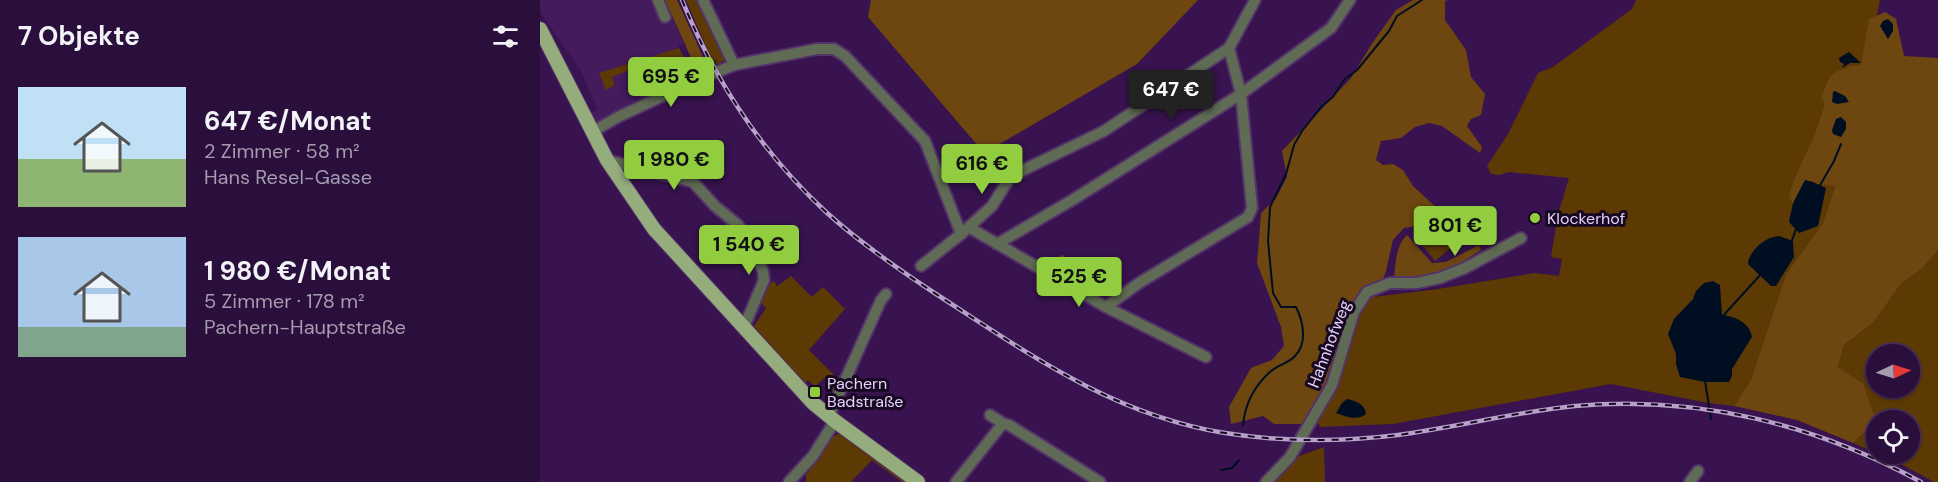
<!DOCTYPE html>
<html lang="de">
<meta charset="utf-8">
<style>
body{margin:0;font-family:"DM Sans",sans-serif;background:#321742;color:#f1f3f6;height:100vh;display:flex;flex-direction:column;font-size:22px;white-space:nowrap}
*{box-sizing:border-box;margin:0}
p{font-size:20px;color:#a59caf}
.icon{flex:none;width:33px;height:33px;fill:none;stroke:currentColor;stroke-width:2;stroke-linecap:round;stroke-linejoin:round}
.map{position:relative;flex:1;overflow:hidden}
.details{display:flex;flex-direction:column;background:#2a0e3b;width:540px}
.details>*{flex:none}
.needle{width:39px;rotate:86deg}
.buttons{position:absolute;left:1326px;top:344px;display:grid;gap:12px}
.buttons a{display:grid;place-items:center;width:54px;height:54px;border-radius:50%;background:#2a0e3b;box-shadow:0 2px 4px #0004,0 0 0 2px #462e55;font-size:30px}
.price{position:absolute;translate:-50% -51px;padding:0 14px;border-radius:6px;background:#91cd3f;color:#111;font-size:20px;line-height:39px;filter:drop-shadow(0 2px 3px #0008)}
.price::after{content:'';position:absolute;left:50%;top:36px;width:18px;height:14px;margin-left:-9px;background:inherit;clip-path:polygon(0 0,100% 0,50% 100%)}
.price.active{background:#222;color:#fff}
ul{padding:0;list-style:none}
li{display:flex;align-items:center;gap:18px;height:150px;padding:0 18px}
li span{display:grid;place-items:center;flex:none;width:168px;height:120px;border-radius:0px;color:#555}
li>.icon{margin-inline-start:auto}
span .icon{width:72px;height:72px;fill:#fffc;stroke-width:1}
li b{font-size:26px}
h2{display:flex;justify-content:space-between;align-items:center;height:72px;padding:0 18px;font-size:26px}
main{display:flex;flex:1;min-height:0}
.map>svg:first-child{display:block}
.built{fill:#441b5d}
.green{fill:#5d3903;fill-rule:evenodd}
.forest{fill:#6d4610}
.water{fill:#000e22}
.lines{fill:none;stroke-linecap:round;stroke-linejoin:round}
.stream{stroke:#000e22;stroke-width:2}
.minor-casing{stroke:#54326a;stroke-width:14}
.major-casing{stroke:#54326a;stroke-width:16}
.minor{stroke:#5f6b54;stroke-width:10}
.major{stroke:#95ad7d;stroke-width:14}
.rail-casing{stroke:#b7a0ca;stroke-width:4.5}
.rail{stroke:#180923;stroke-width:2;stroke-dasharray:7;stroke-linecap:butt}
.poi-dot{fill:#91cd3f;stroke:#180923;stroke-width:2}
.labels{text-anchor:middle;dominant-baseline:central;stroke-width:6;stroke-linejoin:round;paint-order:stroke}
.poi-label{font-size:16px;fill:#e5d2f6;stroke:#180923;text-anchor:start}
.street-label{font-size:16px;fill:#e5d2f6;stroke:#180923}
</style>
<main>
<section class="details">
<h2>7 Objekte<svg class="icon" aria-label="filters" viewBox="0 0 24 24"><path d="M4 7h16M4 17h16"/><circle cx="9" cy="7" r="2"/><circle cx="15" cy="17" r="2"/></svg></h2>
<ul>
<li><span style="background:linear-gradient(#bfe0f5 60%,#8fb573 0)"><svg class="icon" aria-label="home" viewBox="0 0 24 24"><path d="M3 11l9-7 9 7M6 9v11h12V9"/></svg></span><div><b>647 €/Monat</b><p>2 Zimmer · 58 m²</p><p>Hans Resel-Gasse</p></div></li>
<li><span style="background:linear-gradient(#a9c7e8 75%,#7fa58c 0)"><svg class="icon" aria-label="home" viewBox="0 0 24 24"><path d="M3 11l9-7 9 7M6 9v11h12V9"/></svg></span><div><b>1 980 €/Monat</b><p>5 Zimmer · 178 m²</p><p>Pachern-Hauptstraße</p></div></li>
</ul>
</section>
<div class="map">
<svg width="1398" height="482" viewBox="0 0 1398 482">
<rect width="100%" height="100%" fill="#38134f"/>
<path class="built" d="M 0,0 L 125,0 L 144,44 L 138,46 L 152,74 L 150,79 L 59,122 L 51,119 L 48,114 L 57,109 L 41,71 L 0,12 Z"/>
<g class="green">
<path d="M 146,0 L 161,0 L 186,58 L 177,66 L 175,60 L 171,58 Z"/>
<path d="M 1096,0 L 1340,0 L 1312,135 L 1283,223 L 1246,274 L 1211,379 L 1194,406 L 1168,403 L 1071,384 L 853,424 L 780,427 L 776,418 L 812,322 L 825,298 L 898,289 L 995,273 L 1019,276 L 1022,259 L 1011,257 L 1018,214 L 1029,178 L 969,172 L 959,175 L 951,174 L 947,166 L 968,134 L 998,73 L 1013,67 L 1092,9 Z"/>
<path d="M 139,48 L 152,74 L 150,79 L 112,97 L 104,78 L 119,72 L 115,60 L 72,77 L 75,85 L 66,90 L 59,73 Z"/>
<path d="M 910,215 L 926,235 L 895,261 L 879,241 Z"/>
<path d="M 1398,250 L 1398,482 L 1394,482 L 1361,464 L 1337,453 L 1370,453 L 1370,420 L 1336,420 L 1336,453 L 1313,443 L 1336,422 C 1334,409 1327,398 1324,384 L 1298,367 L 1304,345 L 1333,323 L 1361,284 L 1383,268 ZM 1336,354 L 1370,354 L 1370,387 L 1336,387 Z"/>
<path d="M 251,276 L 272,297 L 283,287 L 305,309 L 269,350 L 302,383 L 295,394 L 289,388 L 292,385 L 284,378 L 275,387 L 268,380 L 265,383 L 261,381 L 214,326 L 226,308 L 220,302 L 226,286 L 234,281 L 237,286 Z"/>
<path d="M 301,433 L 370,482 L 362,482 L 332,460 L 311,482 L 266,482 L 266,475 C 276,462 283,438 301,433 Z"/>
<path d="M 784,447 L 785,482 L 728,482 L 754,458 Z"/>
</g>
<g class="forest">
<path d="M 125,0 L 137,0 L 169,70 L 158,73 Z"/>
<path d="M 331,0 L 658,0 L 597,64 L 444,153 L 328,17 Z"/>
<path d="M 873,0 L 908,0 L 905,1 L 905,20 L 926,50 L 931,77 L 945,94 L 941,115 L 931,119 L 927,126 L 942,147 L 940,153 L 902,126 L 889,123 L 875,127 L 861,138 L 841,141 L 836,160 L 843,165 L 853,164 L 863,170 L 873,186 L 899,210 L 876,226 L 864,228 L 853,240 L 846,271 L 842,282 L 823,293 L 790,382 L 765,424 L 734,424 L 723,416 L 691,424 L 689,407 L 711,368 L 732,360 L 744,346 L 741,327 L 717,263 L 721,213 L 736,198 L 747,177 L 742,151 L 811,78 L 833,42 L 856,10 Z"/>
<path d="M 1345,12 L 1356,19 L 1364,56 L 1398,58 L 1398,250 L 1383,268 L 1361,284 L 1333,323 L 1304,345 L 1298,367 L 1324,384 C 1327,398 1334,409 1336,422 L 1313,443 L 1257,420 L 1194,406 L 1211,379 L 1246,274 L 1283,223 L 1295,186 L 1269,183 L 1255,208 L 1249,197 L 1253,182 L 1275,134 L 1285,104 L 1281,97 C 1285,89 1288,76 1296,72 C 1301,69 1305,70 1310,66 L 1321,65 L 1329,19 Z"/>
<path d="M 867,235 L 892,263 L 906,262 L 939,245 L 941,250 L 908,271 L 881,277 L 854,278 C 856,263 855,247 867,235 Z"/>
<path d="M 523,255 L 534,268 L 515,276 L 498,265 Z"/>
</g>
<g class="water">
<path d="M 1348,19 L 1353,24 L 1353,31 L 1348,39 L 1340,26 L 1343,21 Z"/>
<path d="M 1309,52 L 1321,63 L 1310,63 L 1302,68 L 1304,64 L 1300,62 L 1299,58 Z"/>
<path d="M 1295,91 L 1305,96 L 1309,102 L 1297,104 L 1292,102 L 1293,92 Z"/>
<path d="M 1301,117 L 1306,122 L 1306,129 L 1301,137 L 1293,134 L 1292,130 L 1296,119 Z"/>
<path d="M 1265,180 L 1273,182 L 1286,188 L 1278,226 L 1259,233 L 1249,222 L 1253,203 Z"/>
<path d="M 1239,236 L 1253,241 L 1254,257 L 1236,286 L 1231,286 L 1208,264 L 1208,261 C 1213,248 1225,237 1239,236 Z"/>
<path d="M 1173,281 L 1180,285 L 1182,315 C 1195,316 1210,323 1212,337 L 1192,369 L 1192,376 L 1189,382 L 1165,382 L 1140,377 L 1136,364 L 1136,354 L 1128,334 L 1134,319 L 1153,299 L 1156,291 L 1164,283 Z"/>
<path d="M 807,399 C 816,401 825,404 826,414 C 818,421 806,417 796,413 L 802,403 Z"/>
</g>
<g class="lines">
<g class="stream">
<path d="M 1279,187 L 1294,161 L 1301,144"/>
<path d="M 1251,243 L 1256,229"/>
<path d="M 1182,317 L 1222,273"/>
<path d="M 1165,381 L 1171,419"/>
<path d="M 703,425 C 705,404 715,385 731,371 C 738,365 749,363 755,356 C 768,343 763,321 756,307 L 741,307 L 733,293 L 728,241 L 730,207 L 746,174 L 754,145 L 762,131 L 782,106 L 793,97 L 804,80 L 817,70 L 849,31 L 857,16 L 882,0"/>
<path d="M 681,470 L 692,468 L 699,460"/>
</g>
<defs>
<g id="minor">
<path d="M 118,0 L 125,17"/>
<path d="M 163,0 L 194,65"/>
<path d="M 52,132 L 78,117 L 159,79 L 194,65 L 277,49 L 294,49 L 305,56 L 385,141 L 421,234 L 452,206 L 471,176 L 564,131 L 689,48"/>
<path d="M 67,160 L 153,182 L 175,206 L 198,225 L 211,245 L 223,271 L 224,280 L 204,327"/>
<path d="M 430,228 L 566,307 L 666,357"/>
<path d="M 457,244 L 534,199 L 701,94 L 791,28 L 810,0"/>
<path d="M 381,266 L 421,234"/>
<path d="M 566,307 L 599,283 L 708,217 L 712,208 L 701,94 L 689,48 L 715,0"/>
<path d="M 450,415 L 464,424"/>
<path d="M 289,416 L 341,300 L 346,294"/>
<path d="M 249,482 L 273,456 L 295,421"/>
<path d="M 416,482 L 460,427 L 464,424 L 469,425 L 560,482"/>
<path d="M 726,482 L 750,457 L 792,385 L 814,312 L 827,292 L 850,283 L 877,283 L 900,278 L 925,268 L 981,238"/>
<path d="M 1150,482 L 1158,471"/>
</g>
<path id="major" d="M 0,29 L 67,160 L 114,229 L 273,403 L 295,421 L 378,482"/>
</defs>
<use href="#minor" class="minor-casing"/>
<use href="#major" class="major-casing"/>
<use href="#minor" class="minor"/>
<use href="#major" class="major"/>
<defs>
<path id="rail" d="M 142,0 C 175,81 222,153 286,212 C 320,243 358,269 396,294 C 489,354 573,415 685,433 C 742,442 801,442 858,435 C 917,427 975,412 1035,406 C 1156,395 1275,424 1381,482"/>
</defs>
<use href="#rail" class="rail-casing"/>
<use href="#rail" class="rail"/>
</g>
<g class="poi-dot">
<circle cx="995" cy="218" r="6"/>
<rect x="269" y="386" width="12" height="12" rx="3"/>
</g>
<g class="labels">
<g class="poi-label">
<text x="1007" y="218">Klockerhof</text>
<text x="287" y="383">Pachern<tspan x="287" dy="18">Badstraße</tspan></text>
</g>
<g class="street-label">
<text transform="translate(789 344) rotate(-69)">Hahnhofweg</text>
</g>
</g>
</svg>
<div class="buttons">
<a><svg class="needle" viewBox="-14 -14 28 28"><path d="M0-13l5 13h-10z" fill="#e53935"/><path d="M0 13l5-13h-10z" fill="#a59caf"/></svg></a>
<a><svg class="icon" aria-label="locate" viewBox="0 0 24 24"><circle cx="12" cy="12" r="6"/><path d="M12 2v4M12 18v4M2 12h4M18 12h4"/></svg></a>
</div>
<b class="price" style="left:131px;top:108px">695 €</b>
<b class="price active" style="left:631px;top:121px">647 €</b>
<b class="price" style="left:134px;top:191px">1 980 €</b>
<b class="price" style="left:442px;top:195px">616 €</b>
<b class="price" style="left:915px;top:257px">801 €</b>
<b class="price" style="left:209px;top:276px">1 540 €</b>
<b class="price" style="left:539px;top:308px">525 €</b>
</div>
</main>
